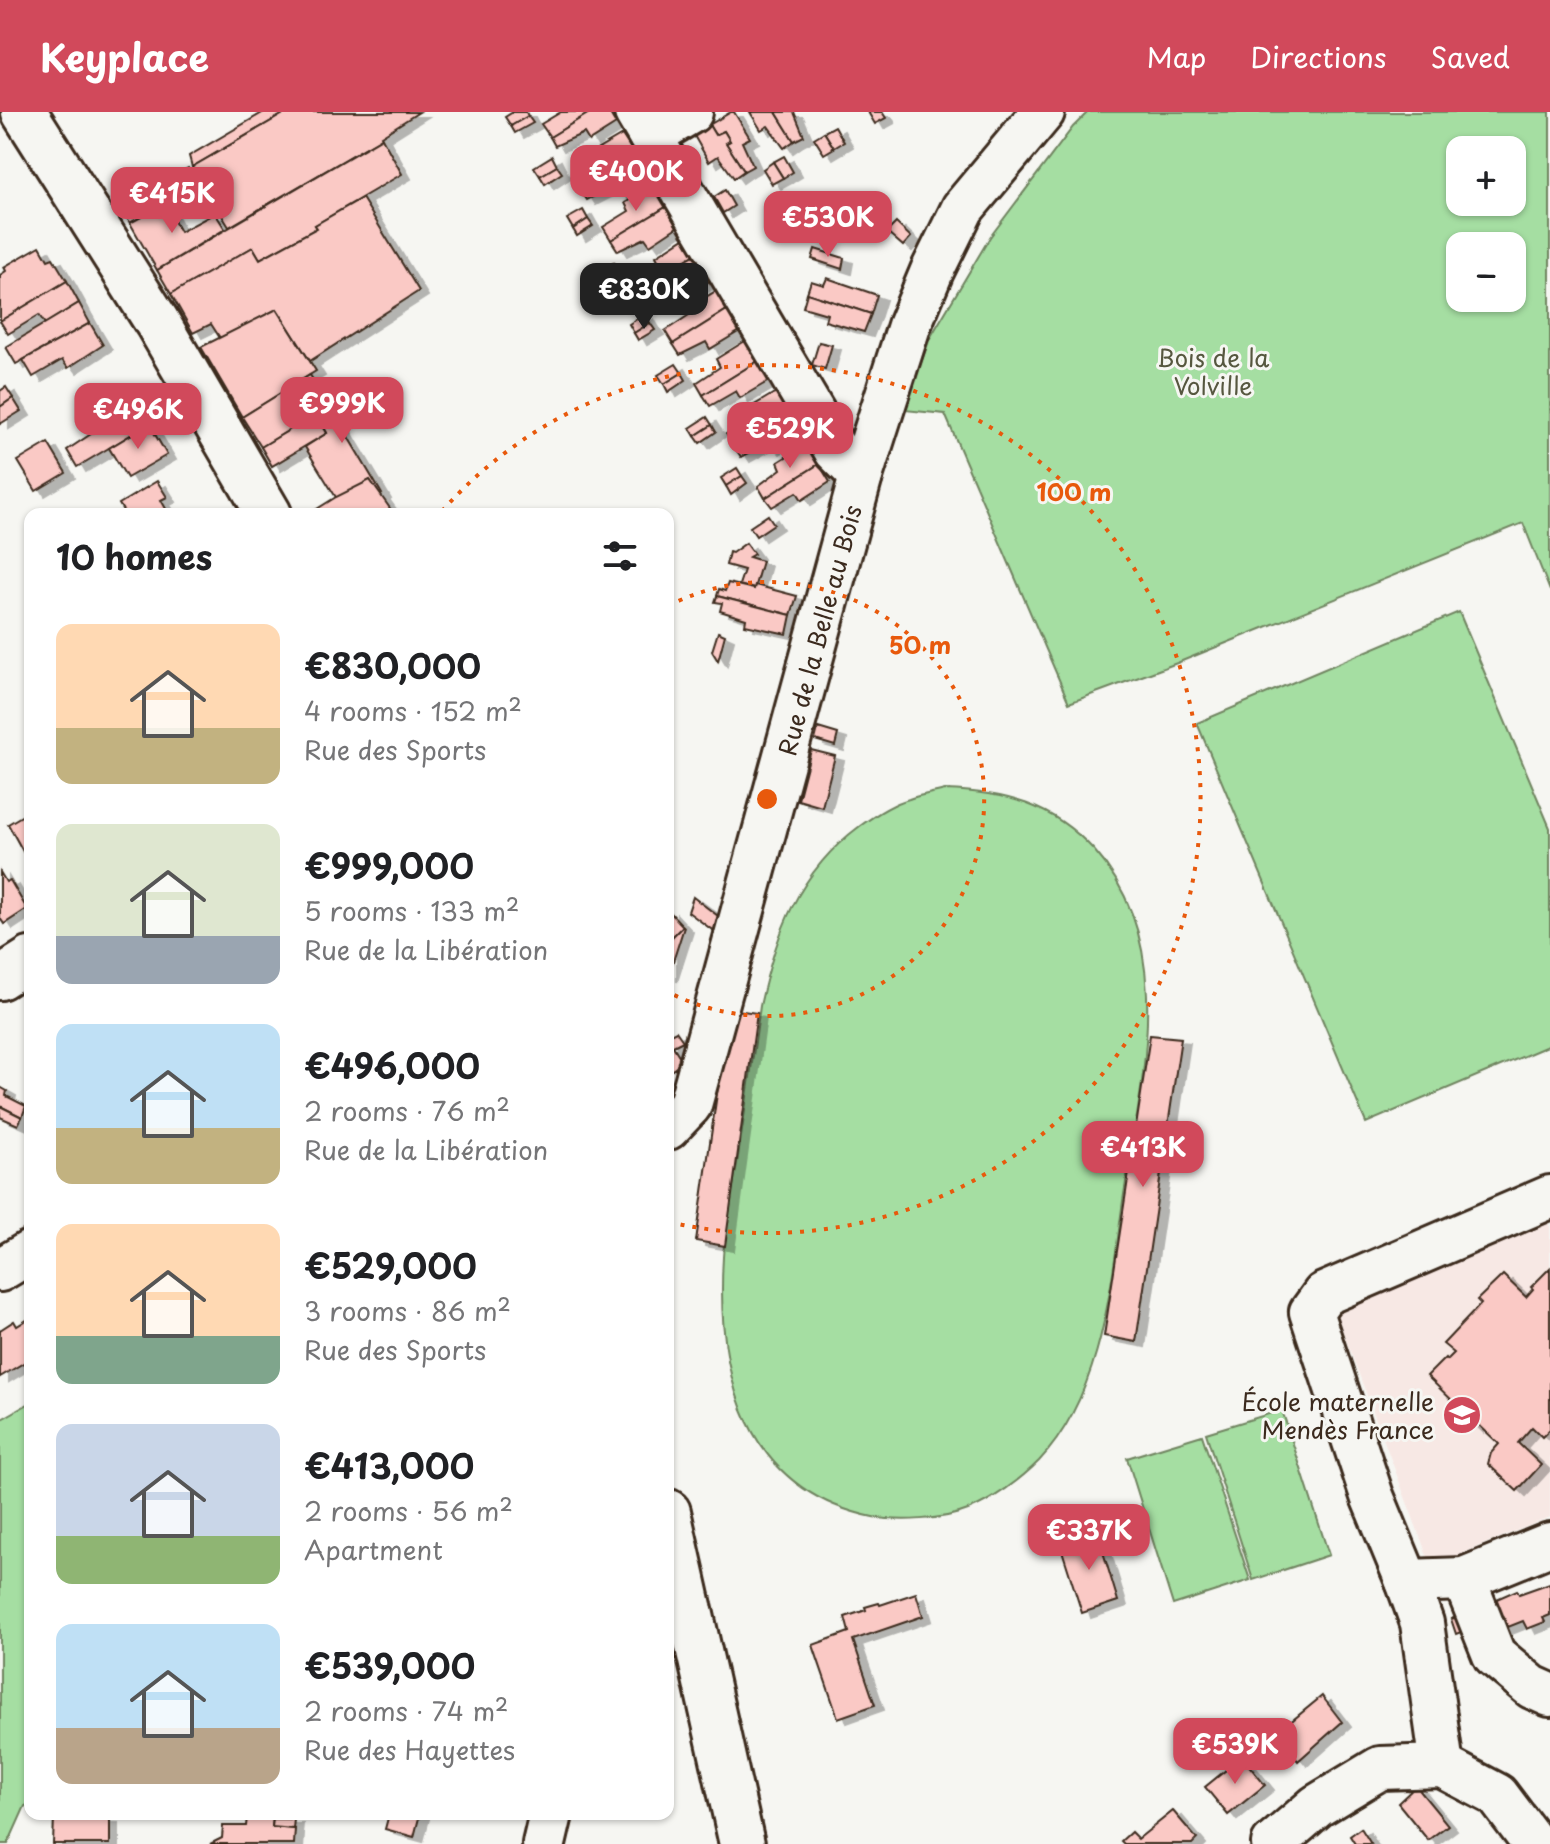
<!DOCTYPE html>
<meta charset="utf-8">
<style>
body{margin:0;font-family:"Playpen Sans",sans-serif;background:#f6f6f6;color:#202124;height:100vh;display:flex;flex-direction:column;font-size:30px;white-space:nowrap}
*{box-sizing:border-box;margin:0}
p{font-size:26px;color:#757577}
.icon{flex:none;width:44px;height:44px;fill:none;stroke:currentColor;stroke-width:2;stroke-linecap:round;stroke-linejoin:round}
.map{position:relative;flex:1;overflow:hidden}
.side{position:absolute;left:24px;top:396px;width:650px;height:1312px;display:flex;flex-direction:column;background:#fff;border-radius:16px;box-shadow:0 2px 6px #0004}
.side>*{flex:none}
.fabs{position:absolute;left:1446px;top:24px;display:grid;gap:16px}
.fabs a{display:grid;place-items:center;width:80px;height:80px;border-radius:16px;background:#fff;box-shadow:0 2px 6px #0004;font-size:40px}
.price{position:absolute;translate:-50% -68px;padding:0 18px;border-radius:16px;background:#d1495b;color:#fff;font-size:26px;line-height:52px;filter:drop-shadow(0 2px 4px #0008)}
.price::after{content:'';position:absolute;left:50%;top:48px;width:24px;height:18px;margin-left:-12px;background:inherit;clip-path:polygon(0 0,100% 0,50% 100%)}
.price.active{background:#222;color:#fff}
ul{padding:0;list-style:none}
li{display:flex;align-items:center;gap:24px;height:200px;padding:0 32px}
li span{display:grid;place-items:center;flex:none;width:224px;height:160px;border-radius:16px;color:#555}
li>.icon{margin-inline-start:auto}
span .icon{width:96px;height:96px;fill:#fffc;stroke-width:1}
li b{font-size:34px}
h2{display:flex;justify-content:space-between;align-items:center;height:96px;padding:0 32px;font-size:34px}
header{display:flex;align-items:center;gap:48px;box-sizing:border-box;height:112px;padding:0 40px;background:#d1495b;color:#fff}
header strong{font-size:38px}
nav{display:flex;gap:44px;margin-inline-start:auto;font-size:28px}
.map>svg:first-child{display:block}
.built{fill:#f7e8e4}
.green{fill:#a5dea2;stroke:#708460;stroke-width:2;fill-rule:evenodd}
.building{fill:#fac9c5;stroke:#3b2a1e;stroke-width:2;filter:url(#shadow)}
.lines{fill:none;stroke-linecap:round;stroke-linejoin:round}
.minor-casing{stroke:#3b2a1e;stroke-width:48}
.major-casing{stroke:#3b2a1e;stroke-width:50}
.minor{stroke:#f6f6f2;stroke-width:42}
.major{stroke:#f6f6f2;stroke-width:44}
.ring{fill:none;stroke:#e8590c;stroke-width:4;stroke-dasharray:4 8}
.labels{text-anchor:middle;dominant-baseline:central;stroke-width:6;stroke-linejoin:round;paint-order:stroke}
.park-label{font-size:24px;fill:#56573f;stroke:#f6f6f2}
.street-label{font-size:24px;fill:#3b2a1e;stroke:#f6f6f2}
.poi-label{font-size:24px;fill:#3b2a1e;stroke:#f6f6f2;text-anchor:end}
.centre{fill:#e8590c;stroke:#f6f6f2;stroke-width:4}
.ring-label{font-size:24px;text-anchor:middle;font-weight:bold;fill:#e8590c;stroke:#f6f6f2;stroke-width:6;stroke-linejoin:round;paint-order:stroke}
</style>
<header>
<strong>Keyplace</strong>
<nav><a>Map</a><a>Directions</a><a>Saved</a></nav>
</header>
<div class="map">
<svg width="1550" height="1732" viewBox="0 0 1550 1732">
<defs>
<filter id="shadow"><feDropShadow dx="9" dy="5" stdDeviation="0" flood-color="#0004"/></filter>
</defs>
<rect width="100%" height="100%" fill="#f6f6f2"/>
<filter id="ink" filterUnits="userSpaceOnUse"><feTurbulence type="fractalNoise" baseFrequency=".0125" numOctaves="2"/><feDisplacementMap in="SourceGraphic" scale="16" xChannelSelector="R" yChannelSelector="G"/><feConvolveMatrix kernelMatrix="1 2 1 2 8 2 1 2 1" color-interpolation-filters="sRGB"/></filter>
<g filter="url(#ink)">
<path class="built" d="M 1550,1107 L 1550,1405 L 1431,1454 L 1336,1201 Z"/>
<g class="green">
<path d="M 1088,0 L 1550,0 L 1550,479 L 1523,411 L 1177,551 L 1069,591 L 945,302 L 904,298 L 930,226 L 990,125 L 1073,15 ZM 1512,38 L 1512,90 L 1460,90 L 1460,38 ZM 1512,134 L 1512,186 L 1460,186 L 1460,134 Z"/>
<path d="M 1459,500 L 1550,716 L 1550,933 L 1366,1011 L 1197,611 Z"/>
<path d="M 945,678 C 1005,680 1052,692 1094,738 C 1180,834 1140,975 1123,1089 C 1111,1174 1102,1283 1039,1349 C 1020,1368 993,1388 968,1398 C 944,1408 898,1410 873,1405 C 744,1378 716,1262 723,1145 C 725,1114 732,1082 737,1051 C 745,999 753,946 760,894 C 776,821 798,760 860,714 C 875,703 891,692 909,687 C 920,683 933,681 945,678 Z"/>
<path d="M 30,1291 L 30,1692 L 25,1694 L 8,1732 L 0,1732 L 0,1308 Z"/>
<path d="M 1282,1298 L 1329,1443 L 1253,1468 L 1206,1321 Z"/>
<path d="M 1202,1323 L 1250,1468 L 1173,1493 L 1127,1346 Z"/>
</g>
<g class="building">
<path d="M 264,0 L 287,0 L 192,55 L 189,44 Z"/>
<path d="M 287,0 L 419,0 L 381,24 L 382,26 L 229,115 L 192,55 Z"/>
<path d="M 513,0 L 526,0 L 528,4 L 511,14 L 505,5 Z"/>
<path d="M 561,0 L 591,0 L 550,25 L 541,12 Z"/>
<path d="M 591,0 L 609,0 L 616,12 L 589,29 L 584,21 L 555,34 L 550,25 Z"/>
<path d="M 731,0 L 734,0 L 750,26 L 742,30 L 753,54 L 744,59 L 726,31 L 730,29 L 724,19 L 715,23 L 709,13 Z"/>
<path d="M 750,0 L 776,0 L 794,29 L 784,36 L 768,14 L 761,18 Z"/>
<path d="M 776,0 L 794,0 L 804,24 L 794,29 Z"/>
<path d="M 868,0 L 882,0 L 886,6 L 875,12 Z"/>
<path d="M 528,4 L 533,11 L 515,21 L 511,14 Z"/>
<path d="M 709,13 L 715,23 L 724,19 L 730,29 L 726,31 L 744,59 L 734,66 L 718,44 L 709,50 L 693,22 Z"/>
<path d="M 835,14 L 844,30 L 834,36 L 824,20 Z"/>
<path d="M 824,20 L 834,36 L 824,42 L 814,26 Z"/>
<path d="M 622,23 L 633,40 L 621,48 L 625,54 L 614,61 L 612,58 L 580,77 L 572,64 L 599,47 L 595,39 Z"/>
<path d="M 382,26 L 402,62 L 315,113 L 317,116 L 260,147 L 253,135 L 171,182 L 157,158 Z"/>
<path d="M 633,40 L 647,64 L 619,82 L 614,74 L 587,88 L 580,77 L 612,58 L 614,61 L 625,54 L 621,48 Z"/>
<path d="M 552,44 L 557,54 L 540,64 L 534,55 Z"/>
<path d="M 784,44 L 793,60 L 783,66 L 773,50 Z"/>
<path d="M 773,50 L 783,66 L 772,72 L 763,57 Z"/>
<path d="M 557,54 L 562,61 L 545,72 L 540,64 Z"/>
<path d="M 188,56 L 200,76 L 130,111 L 120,94 Z"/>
<path d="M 653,74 L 666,95 L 611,128 L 603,115 L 629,99 L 625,91 Z"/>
<path d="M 725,78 L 734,94 L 723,101 L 714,85 Z"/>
<path d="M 362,86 L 419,179 L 310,249 L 277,197 L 220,226 L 211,212 L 193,221 L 171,182 L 253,135 L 260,147 L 317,116 L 315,113 Z"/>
<path d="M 165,92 L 180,120 L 215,101 L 225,117 L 157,158 L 130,111 Z"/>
<path d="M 666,95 L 677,115 L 650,133 L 645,126 L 618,139 L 611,128 Z"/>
<path d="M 583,98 L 588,107 L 573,117 L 567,107 Z"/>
<path d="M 588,107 L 593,114 L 577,124 L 573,117 Z"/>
<path d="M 896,111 L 911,125 L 903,134 L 887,120 Z"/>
<path d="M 684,126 L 694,143 L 682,150 L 686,157 L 677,162 L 676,159 L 641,181 L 634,169 L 660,152 L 656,144 Z"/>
<path d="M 40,134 L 48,148 L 53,146 L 67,169 L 0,209 L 0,163 L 6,159 L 4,155 Z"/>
<path d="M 815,137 L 844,146 L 842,157 L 812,147 Z"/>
<path d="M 694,143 L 710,169 L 681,185 L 676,178 L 648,193 L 641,181 L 676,159 L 677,162 L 686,157 L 682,150 Z"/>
<path d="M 614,150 L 619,158 L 603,168 L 598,160 Z"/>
<path d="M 619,158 L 624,166 L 608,176 L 603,168 Z"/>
<path d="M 827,166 L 877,183 L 871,202 L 807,181 L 811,169 L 824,173 Z"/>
<path d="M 67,169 L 79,191 L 45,212 L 39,203 L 8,222 L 0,209 Z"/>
<path d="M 716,179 L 727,198 L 673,232 L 665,219 L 689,203 L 686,197 Z"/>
<path d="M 807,181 L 871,202 L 864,220 L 825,209 L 827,202 L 803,195 Z"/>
<path d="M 79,191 L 90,211 L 16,252 L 6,235 Z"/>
<path d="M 277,197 L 316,259 L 242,305 L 201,235 Z"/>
<path d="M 727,198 L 740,219 L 710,237 L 706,230 L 680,243 L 673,232 Z"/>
<path d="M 645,202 L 650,211 L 634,221 L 629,212 Z"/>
<path d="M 90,211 L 103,233 L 68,256 L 62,248 L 33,265 L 23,248 Z"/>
<path d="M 650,211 L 655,218 L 638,228 L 634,221 Z"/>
<path d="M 745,229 L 758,249 L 703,283 L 696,271 L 720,255 L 716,247 Z"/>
<path d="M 819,230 L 832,233 L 825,257 L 812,253 Z"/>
<path d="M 758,249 L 769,269 L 740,286 L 736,279 L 710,294 L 703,283 Z"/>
<path d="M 676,252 L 682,261 L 664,272 L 658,263 Z"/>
<path d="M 682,261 L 686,268 L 668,280 L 664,272 Z"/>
<path d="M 310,263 L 329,294 L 261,335 L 242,305 Z"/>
<path d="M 364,273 L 376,293 L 341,313 L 382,382 L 380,383 L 370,368 L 337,387 L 305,335 L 327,321 L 316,302 Z"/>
<path d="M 6,275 L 13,286 L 0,295 L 0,279 Z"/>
<path d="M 776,280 L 789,301 L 734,334 L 726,322 L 751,307 L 746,298 Z"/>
<path d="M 131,281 L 149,312 L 77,355 L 67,338 L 103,314 L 97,302 Z"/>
<path d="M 13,286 L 21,299 L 0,312 L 0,295 Z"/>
<path d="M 789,301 L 800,319 L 771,337 L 766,331 L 741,345 L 734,334 Z"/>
<path d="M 316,302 L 327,321 L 272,354 L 261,335 Z"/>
<path d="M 707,305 L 712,313 L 695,324 L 690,316 Z"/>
<path d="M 149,312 L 167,343 L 127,366 L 109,336 Z"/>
<path d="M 712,313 L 716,320 L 700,331 L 695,324 Z"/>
<path d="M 48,331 L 66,361 L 36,379 L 18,349 Z"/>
<path d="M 807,332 L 819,352 L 765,386 L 758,374 L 781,357 L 778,350 Z"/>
<path d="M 819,352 L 830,370 L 802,388 L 797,380 L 772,395 L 765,386 Z"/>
<path d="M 737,356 L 742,364 L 726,374 L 721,366 Z"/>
<path d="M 742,364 L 747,371 L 731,383 L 726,374 Z"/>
<path d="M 370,368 L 394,402 L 309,402 L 336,385 Z"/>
<path d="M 157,369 L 167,385 L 161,388 L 169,402 L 125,402 L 119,392 Z"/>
<path d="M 768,403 L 774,412 L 756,424 L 750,415 Z"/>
<path d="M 746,431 L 754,442 L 749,445 L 762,449 L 754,477 L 739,473 L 744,458 L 726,453 L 729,440 L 732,441 Z"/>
<path d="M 728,471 L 754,477 L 755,473 L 797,484 L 791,503 L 717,484 L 719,477 L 725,479 Z"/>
<path d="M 717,484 L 791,503 L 787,522 L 745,513 L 746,507 L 720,499 L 722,491 L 715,490 Z"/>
<path d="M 718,520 L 725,523 L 718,549 L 712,539 Z"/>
<path d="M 818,616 L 838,622 L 835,634 L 815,628 Z"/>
<path d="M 811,638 L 835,644 L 822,695 L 798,688 Z"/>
<path d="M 30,699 L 30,740 L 25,743 L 8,712 Z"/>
<path d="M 0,760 L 6,770 L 10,768 L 27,797 L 4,812 L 0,806 Z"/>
<path d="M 693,785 L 718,804 L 715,820 L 688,800 Z"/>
<path d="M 668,798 L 683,814 L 668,829 Z"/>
<path d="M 683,814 L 684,815 L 668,865 L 668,829 Z"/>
<path d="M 729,897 L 757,901 L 725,1134 L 696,1129 Z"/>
<path d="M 676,919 L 683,929 L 673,934 L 683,950 L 668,961 L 668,923 Z"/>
<path d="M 1150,923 L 1181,926 L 1136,1230 L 1104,1224 Z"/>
<path d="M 0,975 L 7,979 L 6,984 L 26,994 L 22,1005 L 0,994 Z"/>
<path d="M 0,994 L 22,1005 L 18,1013 L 0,1005 Z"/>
<path d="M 1550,1156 L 1550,1317 L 1542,1325 L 1532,1315 L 1518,1331 L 1541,1353 L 1517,1379 L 1488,1352 L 1491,1341 L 1499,1332 L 1478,1312 L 1475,1316 L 1458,1300 L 1461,1297 L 1427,1264 L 1445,1246 L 1447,1248 L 1454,1241 L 1443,1232 L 1481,1192 L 1477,1188 L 1503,1163 L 1526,1185 L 1533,1177 L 1531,1175 Z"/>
<path d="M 30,1206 L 30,1247 L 0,1265 L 0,1218 L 14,1209 L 17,1214 Z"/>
<path d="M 1097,1420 L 1118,1489 L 1082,1501 L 1060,1432 Z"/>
<path d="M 1550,1471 L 1550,1503 L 1543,1506 L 1545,1510 L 1527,1517 L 1523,1509 L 1503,1517 L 1492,1489 L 1517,1478 L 1519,1482 Z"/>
<path d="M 916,1481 L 923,1504 L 853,1528 L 875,1593 L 838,1606 L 813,1533 L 849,1520 L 845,1505 L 866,1498 L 865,1495 L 879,1491 L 880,1493 Z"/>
<path d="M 1469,1501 L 1474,1515 L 1456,1522 L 1451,1507 Z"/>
<path d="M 1322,1584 L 1342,1610 L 1298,1649 L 1276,1622 Z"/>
<path d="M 1242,1645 L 1265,1673 L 1228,1703 L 1205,1675 Z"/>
<path d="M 1416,1674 L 1448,1713 L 1428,1728 L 1398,1691 Z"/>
<path d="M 1173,1699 L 1197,1727 L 1192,1732 L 1124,1732 L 1121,1729 L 1131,1720 L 1138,1727 Z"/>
<path d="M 389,1702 L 420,1702 L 414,1725 L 385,1717 Z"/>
<path d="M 54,1705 L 110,1706 L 110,1732 L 53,1732 Z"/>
<path d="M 247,1705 L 273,1705 L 272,1715 L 295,1717 L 294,1732 L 210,1732 L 222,1726 L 223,1714 L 246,1714 Z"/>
<path d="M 273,1707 L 294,1707 L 293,1717 L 272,1715 Z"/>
<path d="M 1361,1716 L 1371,1732 L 1355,1732 L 1350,1724 Z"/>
</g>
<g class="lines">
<defs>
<g id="minor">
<path d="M 636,0 L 836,339 L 861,364"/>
<path d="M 650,24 L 691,0"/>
<path d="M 0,866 L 30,847"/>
<path d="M 668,1016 L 690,993 L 861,364 L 909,214 L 932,159 L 963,96 L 1043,0"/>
<path d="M 0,1158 L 30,1140"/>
<path d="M 1464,1467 L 1494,1543 L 1532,1575 L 1550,1583"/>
<path d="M 1407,1469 L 1372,1384 L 1311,1200 L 1324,1182 L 1550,1085"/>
<path d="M 1442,1654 L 1422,1511 L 1407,1469 L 1464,1467 L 1550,1432"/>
<path d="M 544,1732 L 551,1702"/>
<path d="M 1273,1732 L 1317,1694 L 1380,1656 L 1442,1654 L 1497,1683 L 1534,1732"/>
</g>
<g id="major">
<path d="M 24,0 L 157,210 L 269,402"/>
<path d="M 668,1400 L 742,1732"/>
</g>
</defs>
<use href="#minor" class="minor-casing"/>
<use href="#major" class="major-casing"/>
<use href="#minor" class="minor"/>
<use href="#major" class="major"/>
</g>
</g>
<g class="ring">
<path d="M668 494A217 217 0 1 1 668 880"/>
<path d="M442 399A434 434 0 1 1 669 1110"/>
</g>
<defs>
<symbol id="school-disc" viewBox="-11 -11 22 22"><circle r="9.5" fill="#d1495b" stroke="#f6f6f2"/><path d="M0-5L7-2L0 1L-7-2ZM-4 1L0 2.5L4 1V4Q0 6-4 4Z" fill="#fff"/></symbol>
</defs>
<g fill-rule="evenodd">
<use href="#school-disc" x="1440" y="1281" width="44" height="44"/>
</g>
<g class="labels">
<g class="park-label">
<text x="1213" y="245">Bois de la<tspan x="1213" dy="28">Volville</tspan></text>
</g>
<g class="street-label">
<text transform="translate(819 518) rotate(-75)">Rue de la Belle au Bois</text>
</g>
<g class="poi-label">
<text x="1434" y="1289">École maternelle<tspan x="1434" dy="28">Mendès France</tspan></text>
</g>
</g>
<circle cx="767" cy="687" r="12" class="centre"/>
<g class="ring-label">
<text x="1074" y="389">100 m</text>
<text x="920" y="542">50 m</text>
</g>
</svg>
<div class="fabs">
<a>+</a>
<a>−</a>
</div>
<b class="price" style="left:636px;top:101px">€400K</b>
<b class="price" style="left:172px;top:123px">€415K</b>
<b class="price" style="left:828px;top:147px">€530K</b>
<b class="price active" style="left:644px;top:219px">€830K</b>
<b class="price" style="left:342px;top:333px">€999K</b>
<b class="price" style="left:138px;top:339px">€496K</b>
<b class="price" style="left:790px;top:358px">€529K</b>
<b class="price" style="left:1143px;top:1077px">€413K</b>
<b class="price" style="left:1089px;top:1460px">€337K</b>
<b class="price" style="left:1235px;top:1674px">€539K</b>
<section class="side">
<h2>10 homes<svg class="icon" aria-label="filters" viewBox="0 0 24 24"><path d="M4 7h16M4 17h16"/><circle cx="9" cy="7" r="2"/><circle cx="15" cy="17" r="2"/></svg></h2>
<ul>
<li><span style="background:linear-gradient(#ffd9b3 65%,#c2b280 0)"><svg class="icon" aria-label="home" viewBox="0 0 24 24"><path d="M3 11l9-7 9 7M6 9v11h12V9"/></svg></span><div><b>€830,000</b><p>4 rooms · 152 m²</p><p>Rue des Sports</p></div></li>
<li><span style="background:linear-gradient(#dfe7d0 70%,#9aa5b1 0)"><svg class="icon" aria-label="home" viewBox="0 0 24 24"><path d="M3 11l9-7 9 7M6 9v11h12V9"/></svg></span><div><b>€999,000</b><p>5 rooms · 133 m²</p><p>Rue de la Libération</p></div></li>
<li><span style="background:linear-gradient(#bfe0f5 65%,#c2b280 0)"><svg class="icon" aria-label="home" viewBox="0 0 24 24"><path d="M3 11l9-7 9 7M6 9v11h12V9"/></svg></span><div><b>€496,000</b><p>2 rooms · 76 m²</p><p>Rue de la Libération</p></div></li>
<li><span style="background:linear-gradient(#ffd9b3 70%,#7fa58c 0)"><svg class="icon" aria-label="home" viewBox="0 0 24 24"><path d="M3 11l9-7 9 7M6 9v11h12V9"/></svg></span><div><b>€529,000</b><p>3 rooms · 86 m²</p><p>Rue des Sports</p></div></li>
<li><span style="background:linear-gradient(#c9d6e8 70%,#8fb573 0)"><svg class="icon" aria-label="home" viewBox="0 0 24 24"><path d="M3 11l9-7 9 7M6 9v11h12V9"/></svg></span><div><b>€413,000</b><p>2 rooms · 56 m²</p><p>Apartment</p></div></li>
<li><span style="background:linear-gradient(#bfe0f5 65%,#b9a48a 0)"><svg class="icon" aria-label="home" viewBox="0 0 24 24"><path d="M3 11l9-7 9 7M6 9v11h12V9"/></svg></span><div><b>€539,000</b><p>2 rooms · 74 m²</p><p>Rue des Hayettes</p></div></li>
</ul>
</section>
</div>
